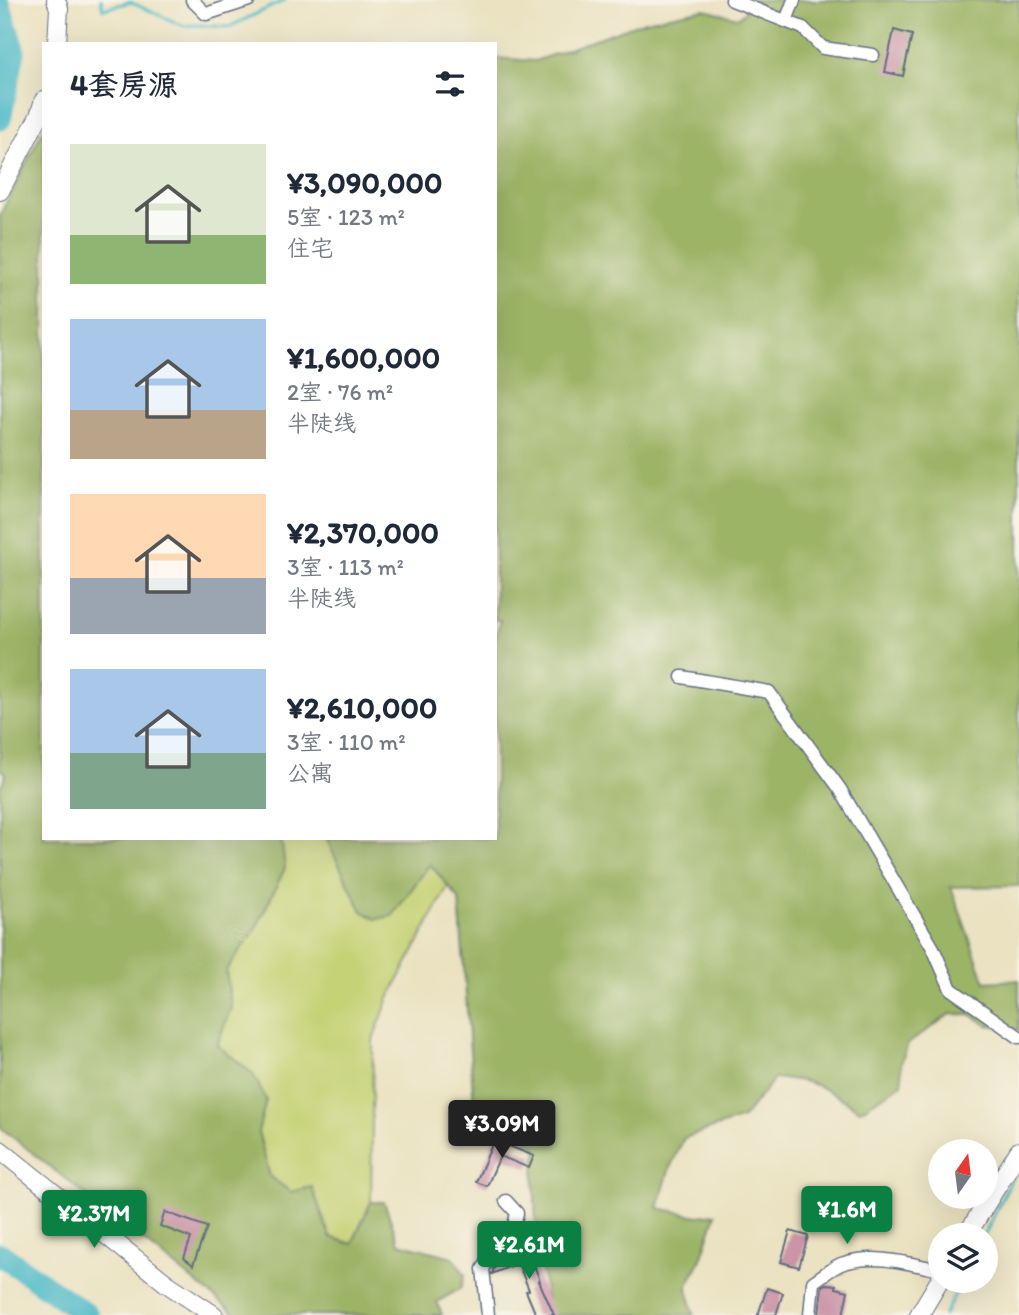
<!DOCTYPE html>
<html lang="zh">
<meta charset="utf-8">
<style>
body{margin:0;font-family:Itim,"LXGW WenKai TC",sans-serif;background:#f2f2f3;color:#1f2937;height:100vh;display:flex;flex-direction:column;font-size:26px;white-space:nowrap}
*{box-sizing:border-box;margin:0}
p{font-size:23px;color:#747a83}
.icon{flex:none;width:38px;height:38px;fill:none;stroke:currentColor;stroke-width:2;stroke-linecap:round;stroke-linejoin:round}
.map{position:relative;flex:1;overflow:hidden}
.side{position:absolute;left:42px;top:42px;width:455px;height:798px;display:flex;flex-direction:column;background:#fff;border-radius:0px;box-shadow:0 7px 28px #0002}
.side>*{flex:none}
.needle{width:46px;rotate:14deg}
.tools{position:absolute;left:928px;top:1139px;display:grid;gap:14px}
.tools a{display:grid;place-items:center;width:70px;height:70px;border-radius:50%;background:#fff;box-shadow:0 7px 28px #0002;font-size:35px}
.price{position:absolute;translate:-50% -60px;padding:0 16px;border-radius:7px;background:#0b8043;color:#fff;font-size:23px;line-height:46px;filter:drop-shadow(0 2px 4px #0008)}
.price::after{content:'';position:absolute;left:50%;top:42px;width:21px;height:16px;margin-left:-10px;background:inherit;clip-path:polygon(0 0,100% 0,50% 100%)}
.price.on{background:#222;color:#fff}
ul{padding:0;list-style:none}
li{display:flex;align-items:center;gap:21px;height:175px;padding:0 28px}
li span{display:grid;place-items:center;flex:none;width:196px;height:140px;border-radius:0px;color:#555}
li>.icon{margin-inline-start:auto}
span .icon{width:84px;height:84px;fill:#fffc;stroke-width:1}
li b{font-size:30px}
h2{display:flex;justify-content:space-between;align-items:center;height:84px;padding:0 28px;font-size:30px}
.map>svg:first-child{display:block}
.green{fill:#c5d274;stroke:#708069;stroke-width:2}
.forest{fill:#9cb466;stroke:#5c7262;stroke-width:2}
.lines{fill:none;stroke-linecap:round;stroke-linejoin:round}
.stream{stroke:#4cb9c6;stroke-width:3.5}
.river{stroke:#4cb9c6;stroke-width:23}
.building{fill:#cb94a7}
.street-casing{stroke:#646e81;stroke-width:15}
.secondary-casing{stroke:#646e81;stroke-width:20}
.street{stroke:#fff;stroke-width:12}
.secondary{stroke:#fff;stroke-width:18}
</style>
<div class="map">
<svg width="1019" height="1315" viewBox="0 0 1019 1315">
<rect width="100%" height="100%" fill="#f7f3e8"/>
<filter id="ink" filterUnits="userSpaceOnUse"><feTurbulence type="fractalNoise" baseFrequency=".0143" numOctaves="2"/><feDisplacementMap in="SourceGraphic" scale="14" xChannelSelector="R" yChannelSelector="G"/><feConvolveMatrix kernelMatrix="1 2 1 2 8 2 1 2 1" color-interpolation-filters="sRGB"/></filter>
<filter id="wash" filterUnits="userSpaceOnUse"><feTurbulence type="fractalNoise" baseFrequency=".00686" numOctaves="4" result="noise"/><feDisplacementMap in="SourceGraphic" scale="28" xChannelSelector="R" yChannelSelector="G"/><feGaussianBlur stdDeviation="1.57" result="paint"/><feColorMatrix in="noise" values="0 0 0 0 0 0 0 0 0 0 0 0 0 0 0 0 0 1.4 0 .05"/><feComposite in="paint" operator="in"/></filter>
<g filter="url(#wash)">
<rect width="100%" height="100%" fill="#ebe2c1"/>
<path class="green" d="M 281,838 L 326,838 L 362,911 L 392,916 L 430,863 L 448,886 L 388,1000 L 373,1040 L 371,1202 L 352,1244 L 330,1237 L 312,1188 L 291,1192 L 270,1177 L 258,1132 L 266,1099 L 217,1045 L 231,1007 L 226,971 L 256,928 L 285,868 Z"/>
<g class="forest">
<path d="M 751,0 L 1019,0 L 1019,886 L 951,887 L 985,982 L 1019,980 L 1019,1030 L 988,1025 L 971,1015 L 950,1014 L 908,1044 L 901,1063 L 902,1084 L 860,1110 C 830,1092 810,1076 774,1079 L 743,1118 L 684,1138 L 669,1170 L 658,1208 L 698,1216 L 716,1214 L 701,1259 L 687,1287 L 694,1315 L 549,1315 L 536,1229 L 534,1169 L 538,1148 L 474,1106 L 459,899 L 430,864 L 392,916 L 376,919 L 362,911 L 326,838 L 495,838 L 495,641 L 500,620 L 495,620 L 495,58 L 535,61 L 645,21 L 704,9 L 738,18 L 754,2 Z"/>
<path d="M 44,128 L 44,838 L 281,838 L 285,868 L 256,928 L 226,971 L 231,1007 L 217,1045 L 253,1074 L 266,1100 L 258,1132 L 270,1177 L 291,1192 L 312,1187 L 330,1237 L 352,1244 L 371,1202 L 384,1202 L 399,1243 L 453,1257 L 465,1275 L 461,1288 L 437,1302 L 442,1315 L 237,1315 L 0,1127 L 0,788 L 6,774 L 0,768 L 0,215 Z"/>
</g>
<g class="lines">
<g class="stream">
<path d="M 101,0 L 103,9 L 130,2 L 184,26 L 196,25 L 229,27 L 285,0"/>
<path d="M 984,1236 L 1011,1179"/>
<path d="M 944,1315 L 962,1281"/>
</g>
<g class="river">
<path d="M 0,6 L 14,52 L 0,119"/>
<path d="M 0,1254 L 87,1315"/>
</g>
</g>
<g id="blocks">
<g class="building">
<path d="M 894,30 L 912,35 L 903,76 L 885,72 Z"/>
<path d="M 494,1140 L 534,1156 L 529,1168 L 500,1156 L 487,1186 L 476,1182 Z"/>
<path d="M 165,1212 L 207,1227 L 193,1265 L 184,1258 L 191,1238 L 160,1226 Z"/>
<path d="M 790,1231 L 808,1236 L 799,1267 L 781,1262 Z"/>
<path d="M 528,1249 L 540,1281 L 539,1281 L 554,1315 L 536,1315 L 526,1291 L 529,1290 L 518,1263 L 492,1274 L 494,1268 L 514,1254 Z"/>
<path d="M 826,1284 L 836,1285 L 836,1288 L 848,1291 L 843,1315 L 819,1315 L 822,1286 Z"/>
<path d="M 767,1288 L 783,1293 L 776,1315 L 758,1315 Z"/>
</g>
</g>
</g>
<g filter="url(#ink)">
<use href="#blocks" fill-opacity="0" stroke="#646e81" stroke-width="2"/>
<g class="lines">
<defs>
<g id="street">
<path d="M 192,0 L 206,14 L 249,0"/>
<path d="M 732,0 L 803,28 L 823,48 L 873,55"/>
<path d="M 786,21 L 794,0"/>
<path d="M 682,677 L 769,692 L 840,789 L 933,948 L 951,989 L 1019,1037"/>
<path d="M 488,1315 L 483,1269 L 487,1262 L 509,1247 L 517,1213 L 506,1201"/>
<path d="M 810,1315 L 813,1282 C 822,1276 832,1268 841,1264 C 874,1253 907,1263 940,1270"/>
</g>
<g id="secondary">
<path d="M 56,0 L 59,8 L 57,44"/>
<path d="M 0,191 L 39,116 L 44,100"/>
<path d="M 0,1150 L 166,1283 L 214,1315"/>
<path d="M 966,1236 L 1019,1151"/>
<path d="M 919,1315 L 940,1280"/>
</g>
</defs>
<use href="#street" class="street-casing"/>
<use href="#secondary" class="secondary-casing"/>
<use href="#street" class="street"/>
<use href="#secondary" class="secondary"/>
</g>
</g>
</svg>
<div class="tools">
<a><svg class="needle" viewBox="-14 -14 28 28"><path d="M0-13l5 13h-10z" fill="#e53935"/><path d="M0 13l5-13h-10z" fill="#747a83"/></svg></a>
<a><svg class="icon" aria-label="layers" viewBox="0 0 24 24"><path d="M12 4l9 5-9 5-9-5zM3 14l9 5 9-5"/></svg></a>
</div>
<b class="price on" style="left:502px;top:1160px">¥3.09M</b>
<b class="price" style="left:847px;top:1246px">¥1.6M</b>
<b class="price" style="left:94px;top:1250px">¥2.37M</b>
<b class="price" style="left:529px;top:1281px">¥2.61M</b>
<section class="side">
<h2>4套房源<svg class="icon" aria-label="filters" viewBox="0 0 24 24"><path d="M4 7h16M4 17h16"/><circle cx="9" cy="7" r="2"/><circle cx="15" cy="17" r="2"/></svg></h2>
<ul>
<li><span style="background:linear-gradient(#dfe7d0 65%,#8fb573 0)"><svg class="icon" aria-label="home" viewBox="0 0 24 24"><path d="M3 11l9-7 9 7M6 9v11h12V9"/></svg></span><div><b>¥3,090,000</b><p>5室 · 123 m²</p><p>住宅</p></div></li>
<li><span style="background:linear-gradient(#a9c7e8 65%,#b9a48a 0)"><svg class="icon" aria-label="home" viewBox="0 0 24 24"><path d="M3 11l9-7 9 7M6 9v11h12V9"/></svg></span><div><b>¥1,600,000</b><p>2室 · 76 m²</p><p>半陡线</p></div></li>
<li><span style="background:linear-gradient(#ffd9b3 60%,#9aa5b1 0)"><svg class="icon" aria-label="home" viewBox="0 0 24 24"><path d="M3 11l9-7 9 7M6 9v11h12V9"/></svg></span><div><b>¥2,370,000</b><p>3室 · 113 m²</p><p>半陡线</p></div></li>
<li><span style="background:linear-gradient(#a9c7e8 60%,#7fa58c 0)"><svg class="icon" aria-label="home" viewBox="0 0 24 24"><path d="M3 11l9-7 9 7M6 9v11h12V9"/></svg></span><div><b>¥2,610,000</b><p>3室 · 110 m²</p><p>公寓</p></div></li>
</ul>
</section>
</div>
